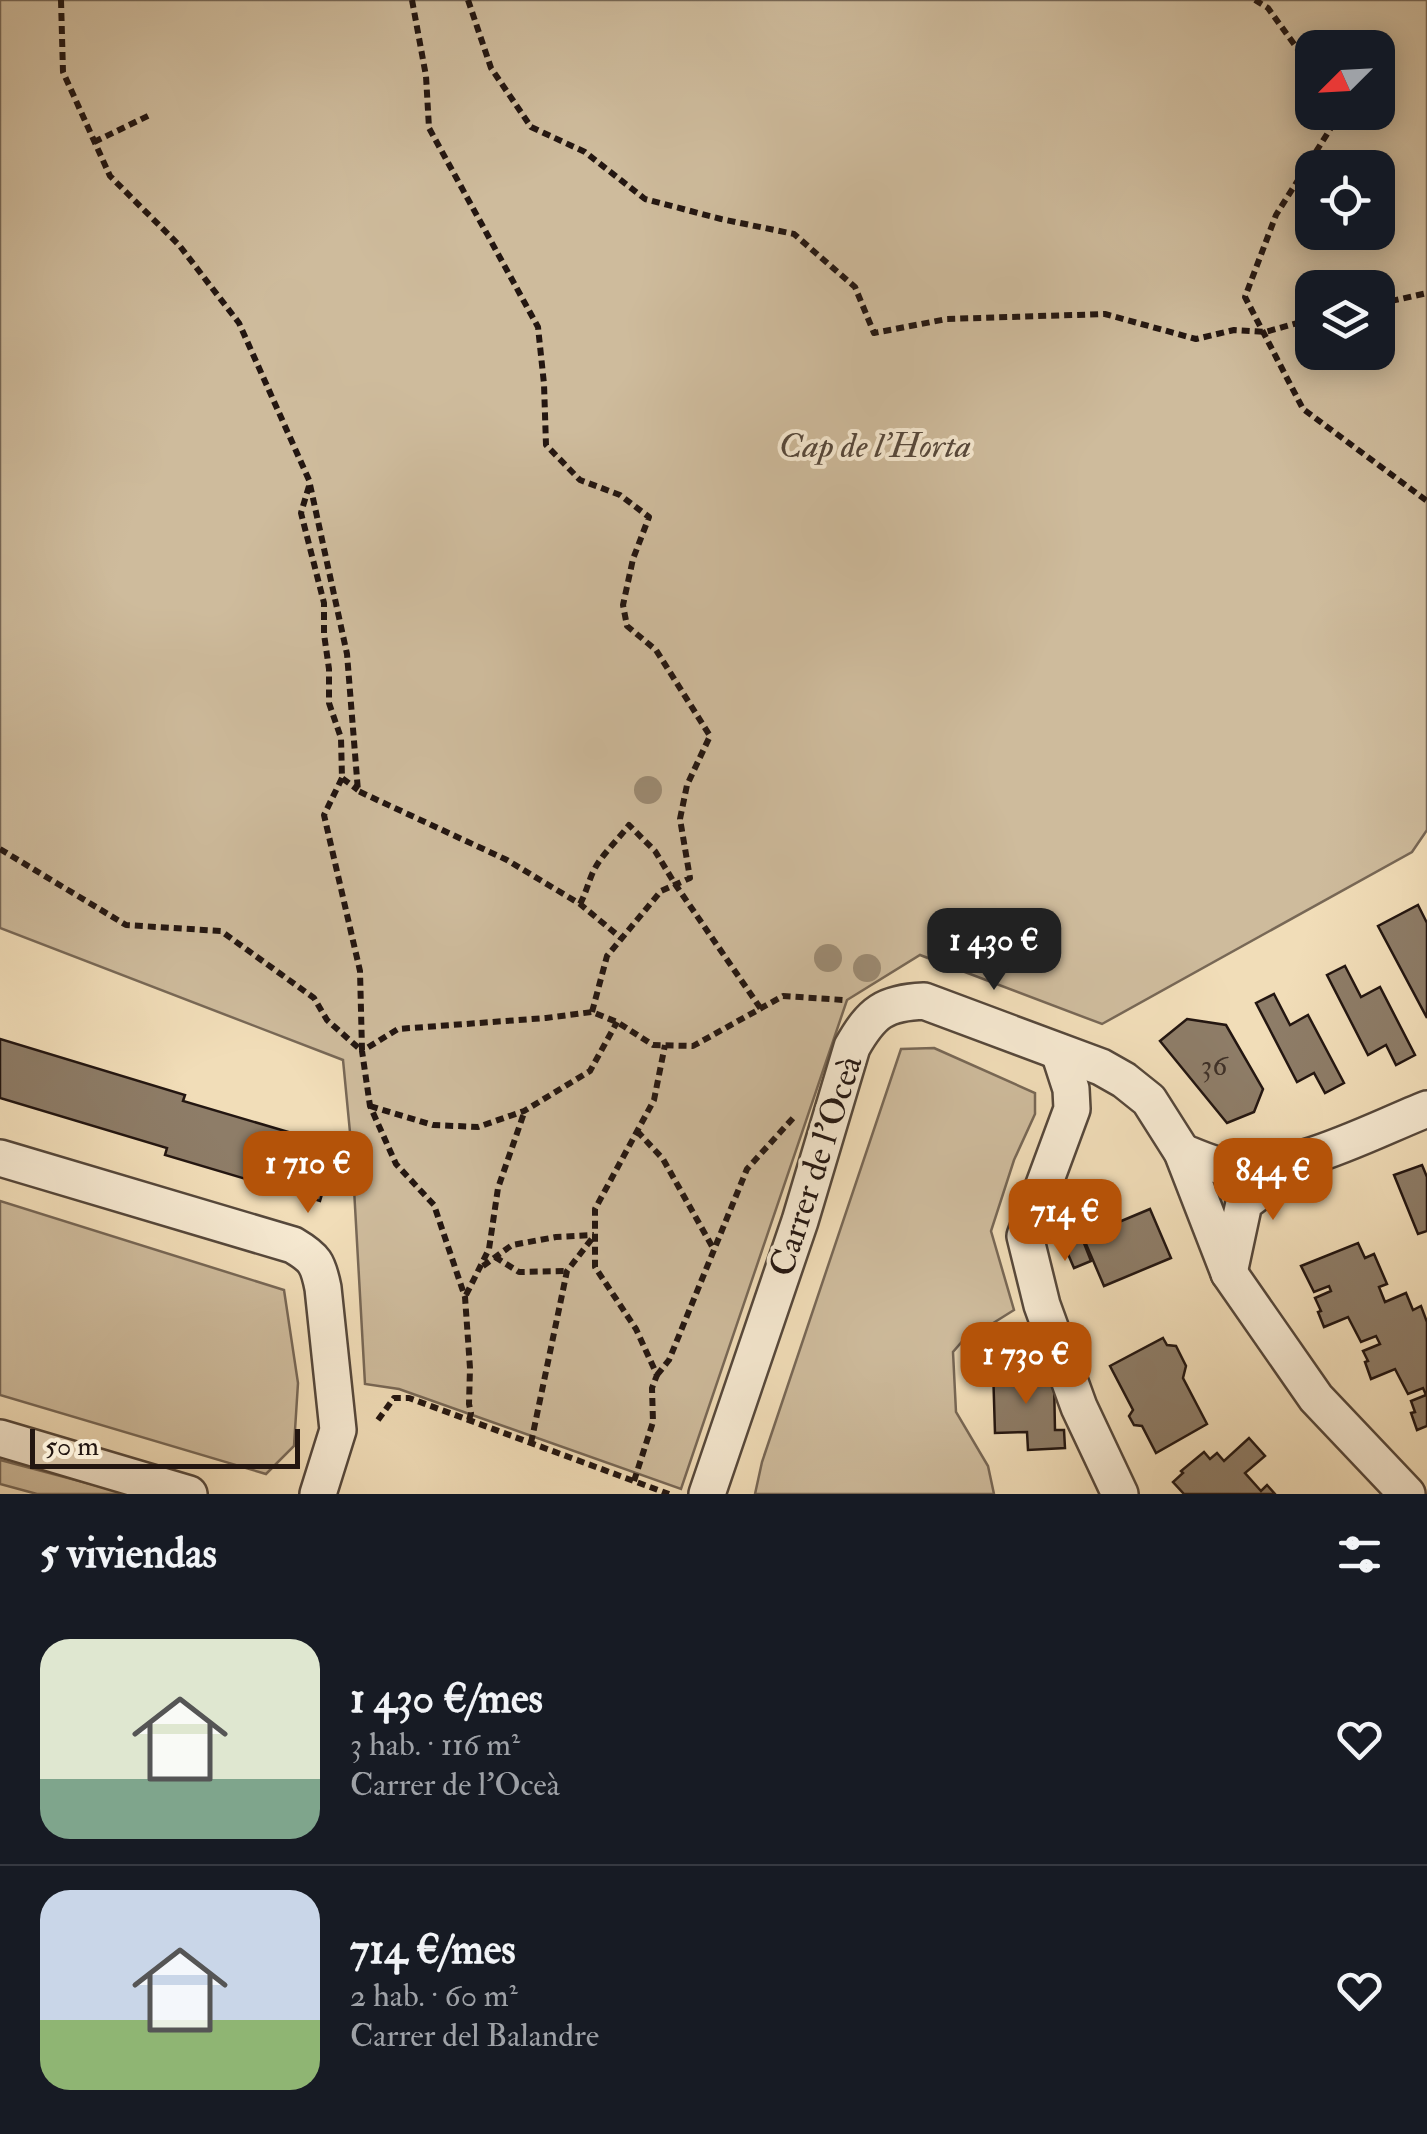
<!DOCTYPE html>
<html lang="es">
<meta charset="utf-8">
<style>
body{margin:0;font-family:"IM FELL Double Pica",serif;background:#20242c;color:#f1f3f6;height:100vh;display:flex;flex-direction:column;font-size:38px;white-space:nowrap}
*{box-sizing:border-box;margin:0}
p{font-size:32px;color:#9ea1a6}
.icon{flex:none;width:55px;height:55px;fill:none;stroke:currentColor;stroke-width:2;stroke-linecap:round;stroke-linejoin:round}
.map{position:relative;height:1494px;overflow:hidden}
.panel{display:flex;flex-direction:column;background:#171b24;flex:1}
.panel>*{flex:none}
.needle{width:65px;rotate:246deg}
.controls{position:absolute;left:1295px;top:30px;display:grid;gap:20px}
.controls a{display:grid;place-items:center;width:100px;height:100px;border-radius:20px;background:#171b24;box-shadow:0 5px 25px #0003;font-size:50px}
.scale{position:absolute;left:30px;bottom:25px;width:270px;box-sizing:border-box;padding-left:10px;border:5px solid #231611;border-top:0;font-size:28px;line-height:35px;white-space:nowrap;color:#231611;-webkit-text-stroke:8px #f6e9d1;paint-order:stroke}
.price{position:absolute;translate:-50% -85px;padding:0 22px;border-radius:20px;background:#b45309;color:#fff;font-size:32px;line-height:65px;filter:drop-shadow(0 2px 5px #0008)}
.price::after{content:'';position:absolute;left:50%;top:60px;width:30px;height:22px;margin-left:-15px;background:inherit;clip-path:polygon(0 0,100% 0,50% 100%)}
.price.current{background:#222;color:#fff}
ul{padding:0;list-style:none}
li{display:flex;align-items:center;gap:30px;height:250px;padding:0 40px}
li+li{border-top:2px solid #363941}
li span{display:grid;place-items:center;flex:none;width:280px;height:200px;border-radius:30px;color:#555}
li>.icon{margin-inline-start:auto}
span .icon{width:120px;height:120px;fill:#fffc;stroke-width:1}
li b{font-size:42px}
h2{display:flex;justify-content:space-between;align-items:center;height:120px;padding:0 40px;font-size:42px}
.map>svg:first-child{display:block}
.green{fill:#cebb9c;stroke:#786856;stroke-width:2.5;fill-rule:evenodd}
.building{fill:#8e7d68;stroke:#231611;stroke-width:2.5}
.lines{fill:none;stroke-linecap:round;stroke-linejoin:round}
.minor-casing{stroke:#56483b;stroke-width:40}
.path{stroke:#231611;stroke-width:6;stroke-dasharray:8 5;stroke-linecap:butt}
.minor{stroke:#f6e9d1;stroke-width:35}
.tree{fill:#9c8b73}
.labels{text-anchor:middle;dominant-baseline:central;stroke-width:8;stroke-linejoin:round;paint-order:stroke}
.number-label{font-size:30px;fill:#3e3027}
.park-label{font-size:35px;font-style:italic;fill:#56483b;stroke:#f6e9d1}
.street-label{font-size:35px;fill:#231611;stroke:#f6e9d1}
</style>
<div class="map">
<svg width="1427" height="1494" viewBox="0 0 1427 1494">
<rect width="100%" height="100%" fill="#f1ddb8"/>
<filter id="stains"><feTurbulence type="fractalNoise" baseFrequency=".002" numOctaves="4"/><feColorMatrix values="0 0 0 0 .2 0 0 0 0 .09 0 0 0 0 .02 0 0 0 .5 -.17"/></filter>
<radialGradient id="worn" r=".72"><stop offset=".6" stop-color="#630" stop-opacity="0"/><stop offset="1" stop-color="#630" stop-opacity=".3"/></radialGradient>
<g class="green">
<path d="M 0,0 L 1427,0 L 1427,830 L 1412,852 L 1102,1024 L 920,955 L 847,1000 L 681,1489 L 399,1389 L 365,1384 L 352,1153 L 343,1060 L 0,928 ZM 1312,48 L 1378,48 L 1378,112 L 1312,112 ZM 1312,168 L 1378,168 L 1378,232 L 1312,232 ZM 1312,288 L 1378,288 L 1378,352 L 1312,352 Z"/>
<path d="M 934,1048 L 1035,1093 L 1035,1114 L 1014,1160 L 991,1231 L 1014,1310 L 982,1330 L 972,1330 L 953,1352 L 956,1412 L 988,1466 L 994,1494 L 755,1494 L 762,1462 L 901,1049 Z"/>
<path d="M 0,1201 L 284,1290 L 298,1383 L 294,1446 L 266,1474 L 0,1395 Z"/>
<path d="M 0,1460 L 128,1494 L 37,1494 L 0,1484 Z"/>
</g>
<g class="building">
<path d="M 1418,905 L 1427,923 L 1427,1018 L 1378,926 Z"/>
<path d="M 1345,966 L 1361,997 L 1380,987 L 1415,1055 L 1396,1065 L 1386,1045 L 1368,1055 L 1327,975 Z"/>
<path d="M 1274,994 L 1290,1025 L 1308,1015 L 1344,1083 L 1325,1093 L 1314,1073 L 1297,1082 L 1256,1003 Z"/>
<path d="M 1187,1019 L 1226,1025 L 1263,1089 L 1254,1112 L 1227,1123 L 1160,1041 Z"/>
<path d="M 0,1039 L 185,1095 L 183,1101 L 336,1146 L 320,1201 L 165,1155 L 167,1148 L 0,1098 Z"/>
<path d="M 1422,1165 L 1427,1177 L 1427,1231 L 1418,1234 L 1394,1175 Z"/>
<path d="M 1150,1209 L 1171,1258 L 1104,1286 L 1083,1237 Z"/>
<path d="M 1080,1233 L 1091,1261 L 1074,1268 L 1062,1240 Z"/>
<path d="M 1358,1243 L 1365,1258 L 1374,1254 L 1387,1284 L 1379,1287 L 1385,1302 L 1406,1293 L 1413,1310 L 1421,1306 L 1427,1322 L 1427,1426 L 1417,1430 L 1411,1413 L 1415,1412 L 1411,1401 L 1426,1395 L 1423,1388 L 1408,1394 L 1395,1369 L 1371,1379 L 1365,1362 L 1368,1361 L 1363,1351 L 1380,1344 L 1376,1336 L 1361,1342 L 1348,1317 L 1324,1327 L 1318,1312 L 1321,1311 L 1315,1298 L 1331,1291 L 1329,1286 L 1314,1292 L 1301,1266 Z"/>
<path d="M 1163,1338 L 1167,1345 L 1176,1346 L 1186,1366 L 1183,1378 L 1207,1424 L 1156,1453 L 1142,1426 L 1134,1425 L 1129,1416 L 1133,1410 L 1110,1366 Z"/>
<path d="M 1038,1367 L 1038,1382 L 1054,1381 L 1055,1430 L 1064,1430 L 1065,1448 L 1028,1450 L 1027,1432 L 995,1433 L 993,1368 Z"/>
<path d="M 1249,1438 L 1265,1456 L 1245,1473 L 1261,1491 L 1267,1485 L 1275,1494 L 1184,1494 L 1173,1482 L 1183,1473 L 1181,1471 L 1204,1452 L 1210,1459 L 1217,1453 L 1224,1461 Z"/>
</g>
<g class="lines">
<defs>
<g id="minor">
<path d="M 1059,1052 L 1071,1089 L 1072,1109 L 1025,1236 L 1042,1305 L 1079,1407 L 1120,1494"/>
<path d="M 1182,1152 C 1196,1157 1212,1165 1226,1167 C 1289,1176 1369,1132 1427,1109"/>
<path d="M 0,1158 L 293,1245 C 315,1258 318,1263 323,1288 L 338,1430 L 318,1494"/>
<path d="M 1229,1273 L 1244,1203 L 1297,1163"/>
<path d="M 0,1438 L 189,1494"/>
<path d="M 707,1494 L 800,1221 L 852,1047 C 872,1012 884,1003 924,1001 L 1101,1067 L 1124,1080 L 1149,1100 L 1182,1152 L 1229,1273 L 1316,1398 L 1407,1494"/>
</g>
</defs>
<use href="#minor" class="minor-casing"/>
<g class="path">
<path d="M 61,0 L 63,72 L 110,176 L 179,245 L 239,323 L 309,480 L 347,654 L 358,791 L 507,860 L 580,904 L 621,938"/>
<path d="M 412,0 L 426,76 L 429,128 L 538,327 L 544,384 L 546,445 L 580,480 L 620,495 L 649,517 L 633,559 L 623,605 L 627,626 L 656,650 L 710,736 L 687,785 L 680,819 L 690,878 L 661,891 L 607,956 L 592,1012"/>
<path d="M 468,0 L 491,68 L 531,127 L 585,152 L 645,199 L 721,219 L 794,234 L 855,287 L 874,333 L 947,319 L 1105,314 L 1196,339 L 1234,330 L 1265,332 L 1312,319"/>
<path d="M 1255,0 L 1268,8 L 1312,69"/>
<path d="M 1341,112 L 1276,215 L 1245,297 L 1303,409 L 1427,501"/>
<path d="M 94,142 L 152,114"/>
<path d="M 1378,304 L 1427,293"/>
<path d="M 309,486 L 301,513 L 324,603 L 324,634 L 329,669 L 329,703 L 341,738 L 342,778 L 358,790"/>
<path d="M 342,778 L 324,815 L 360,971 L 362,1050"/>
<path d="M 0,849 L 126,925 L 221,931 L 314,998 L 327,1020 L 362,1051"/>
<path d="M 580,904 C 586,893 588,883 593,872 C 601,855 618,840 629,825 L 655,851 L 675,884 L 761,1009"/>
<path d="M 370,1106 L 433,1125 L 478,1127 L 524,1111 L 590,1071 L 617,1022"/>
<path d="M 637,1131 L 663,1159 L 713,1248"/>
<path d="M 495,1257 L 519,1272 L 567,1271"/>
<path d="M 483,1266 L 512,1245 L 556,1237 L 594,1235"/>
<path d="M 466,1295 L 489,1249 L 498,1188 L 524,1113"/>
<path d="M 657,1375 L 669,1360 L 747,1169 L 794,1117"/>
<path d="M 378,1420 L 394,1398 L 409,1398 L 669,1494"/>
<path d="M 469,1420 L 471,1413 L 469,1404 L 470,1368 L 465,1297 L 434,1205 L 396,1164 L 370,1106 L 362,1051 L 398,1029 L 546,1018 L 592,1012 L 617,1022 L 653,1045 L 693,1046 L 783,996 L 844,1000"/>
<path d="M 531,1443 L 567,1271 L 594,1236"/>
<path d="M 634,1481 L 653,1422 L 652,1388 L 657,1375 L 636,1329 L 595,1267 L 595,1209 L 654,1100 L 665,1045"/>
</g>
<use href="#minor" class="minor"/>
</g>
<g class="tree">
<circle cx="648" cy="790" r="14"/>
<circle cx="828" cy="958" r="14"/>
<circle cx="867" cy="968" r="14"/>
</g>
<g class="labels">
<g class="number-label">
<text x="1214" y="1065">36</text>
</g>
<g class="park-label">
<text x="875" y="446">Cap de l'Horta</text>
</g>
<g class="street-label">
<text transform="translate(816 1166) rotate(-72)">Carrer de l'Oceà</text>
</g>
</g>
<rect width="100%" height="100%" filter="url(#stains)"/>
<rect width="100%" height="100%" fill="url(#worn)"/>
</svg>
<div class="controls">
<a><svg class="needle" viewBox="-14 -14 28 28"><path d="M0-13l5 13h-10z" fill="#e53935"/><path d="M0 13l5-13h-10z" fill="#9ea1a6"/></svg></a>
<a><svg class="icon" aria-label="locate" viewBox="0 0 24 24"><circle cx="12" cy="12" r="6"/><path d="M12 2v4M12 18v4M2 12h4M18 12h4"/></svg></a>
<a><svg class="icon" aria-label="layers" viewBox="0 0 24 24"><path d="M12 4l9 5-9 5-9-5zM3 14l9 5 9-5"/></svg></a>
</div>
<div class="scale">50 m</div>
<b class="price current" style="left:994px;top:993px">1 430 €</b>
<b class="price" style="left:308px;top:1216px">1 710 €</b>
<b class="price" style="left:1273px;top:1223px">844 €</b>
<b class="price" style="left:1065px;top:1264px">714 €</b>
<b class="price" style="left:1026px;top:1407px">1 730 €</b>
</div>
<section class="panel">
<h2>5 viviendas<svg class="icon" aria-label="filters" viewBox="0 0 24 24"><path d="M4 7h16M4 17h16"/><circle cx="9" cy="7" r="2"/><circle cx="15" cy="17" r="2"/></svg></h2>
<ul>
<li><span style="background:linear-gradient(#dfe7d0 70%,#7fa58c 0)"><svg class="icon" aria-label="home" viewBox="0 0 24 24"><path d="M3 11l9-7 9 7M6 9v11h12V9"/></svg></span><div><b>1 430 €/mes</b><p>3 hab. · 116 m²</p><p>Carrer de l'Oceà</p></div><svg class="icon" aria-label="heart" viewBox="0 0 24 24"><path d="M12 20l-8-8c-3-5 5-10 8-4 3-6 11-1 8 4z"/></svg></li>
<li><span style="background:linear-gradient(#c9d6e8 65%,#8fb573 0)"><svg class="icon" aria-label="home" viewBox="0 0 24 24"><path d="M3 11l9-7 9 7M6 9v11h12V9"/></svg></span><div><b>714 €/mes</b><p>2 hab. · 60 m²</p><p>Carrer del Balandre</p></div><svg class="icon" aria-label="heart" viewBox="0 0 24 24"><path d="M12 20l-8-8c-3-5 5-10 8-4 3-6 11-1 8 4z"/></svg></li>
</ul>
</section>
